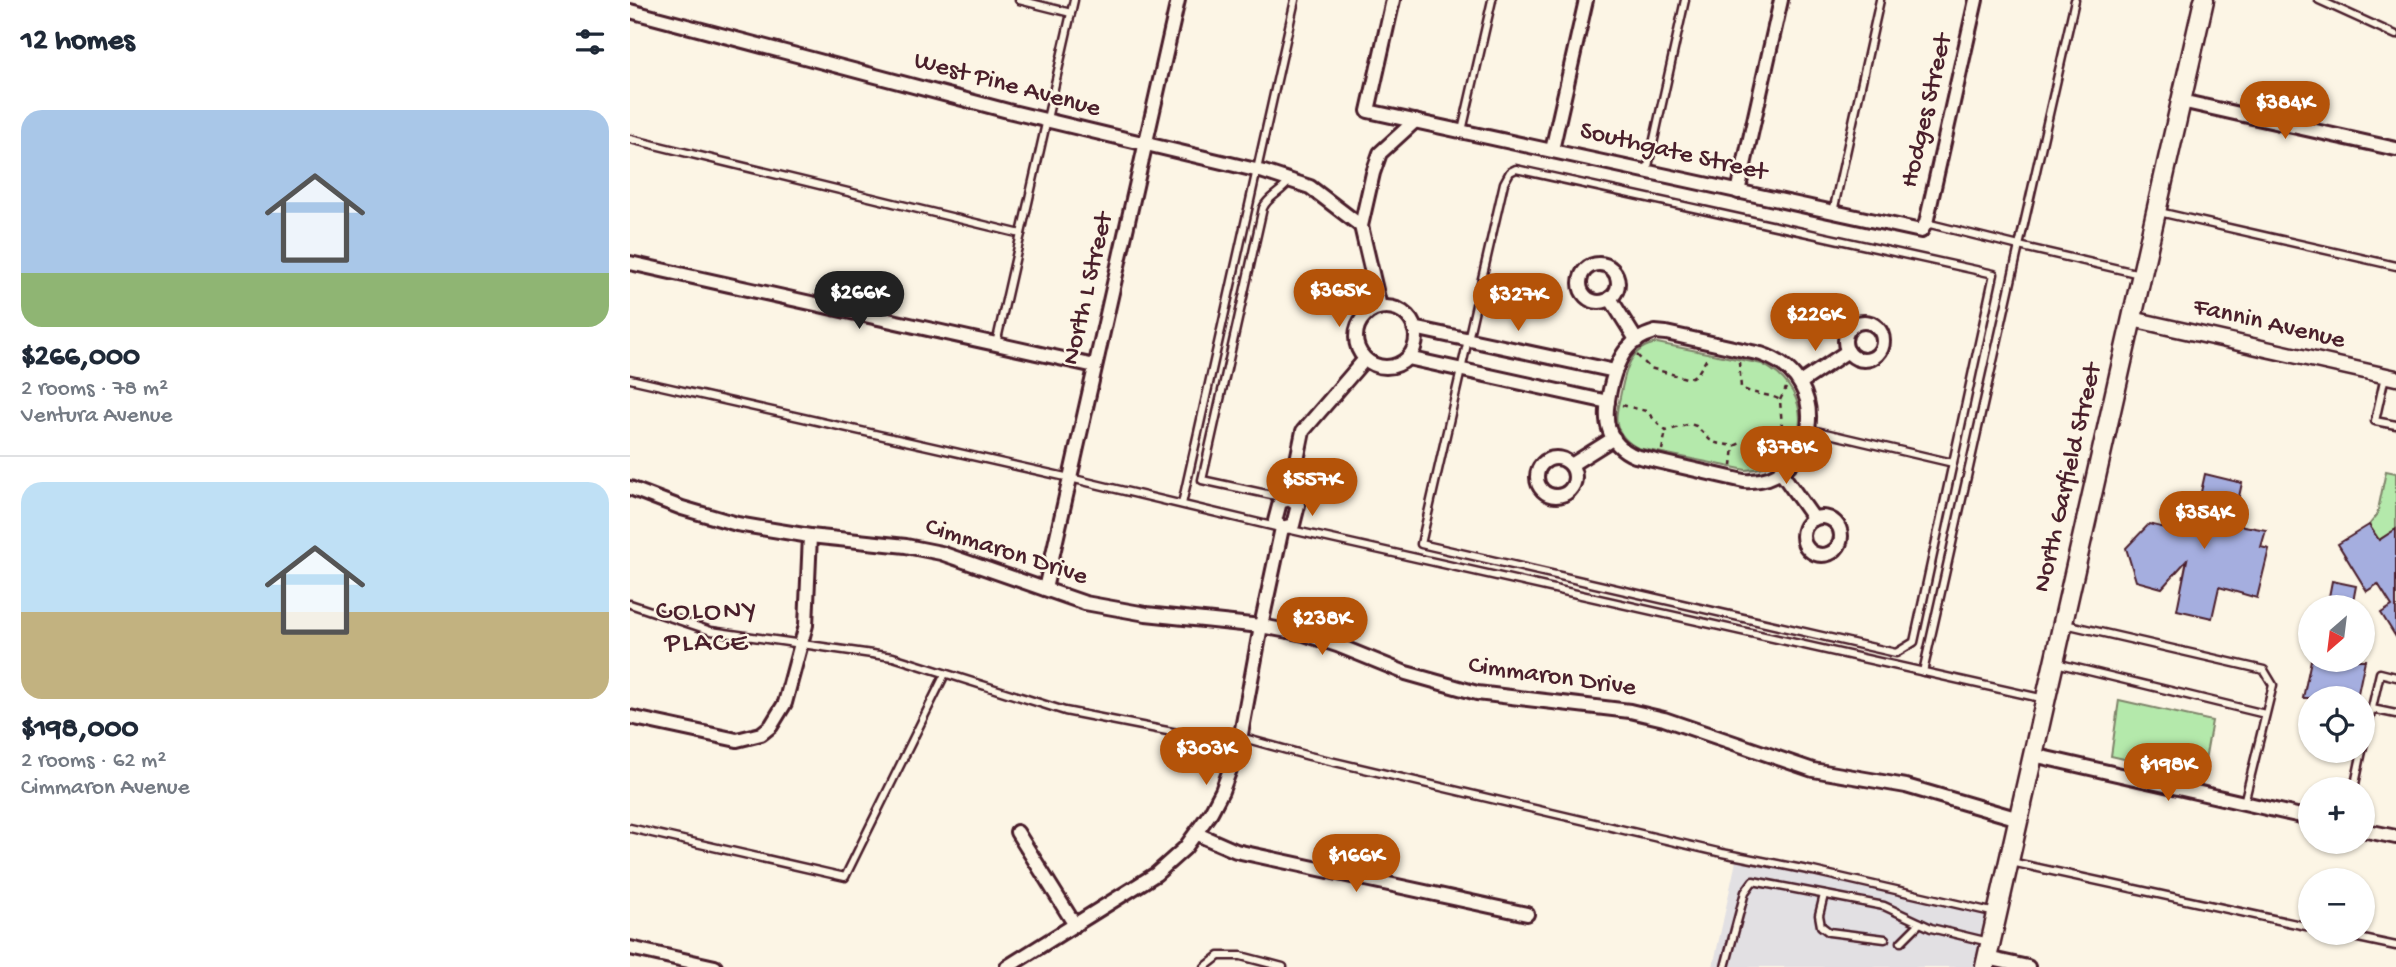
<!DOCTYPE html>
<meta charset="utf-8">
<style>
body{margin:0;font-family:"Gochi Hand",sans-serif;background:#f2f2f3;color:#1f2937;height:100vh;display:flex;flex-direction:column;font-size:26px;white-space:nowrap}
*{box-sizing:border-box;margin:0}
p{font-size:23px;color:#747a83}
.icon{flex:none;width:38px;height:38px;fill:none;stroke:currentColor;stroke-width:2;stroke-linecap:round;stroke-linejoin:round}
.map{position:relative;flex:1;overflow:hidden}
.drawer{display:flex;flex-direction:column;background:#fff;width:630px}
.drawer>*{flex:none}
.needle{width:46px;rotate:208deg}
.fabs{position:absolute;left:1668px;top:595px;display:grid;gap:14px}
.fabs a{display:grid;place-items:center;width:77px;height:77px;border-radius:50%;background:#fff;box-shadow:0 2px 5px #0004;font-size:35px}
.price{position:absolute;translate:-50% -60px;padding:0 16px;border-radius:24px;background:#b45309;color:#fff;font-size:23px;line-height:46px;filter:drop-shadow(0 2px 4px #0008)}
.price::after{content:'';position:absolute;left:50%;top:42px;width:21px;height:16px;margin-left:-10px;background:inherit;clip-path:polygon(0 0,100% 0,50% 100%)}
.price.on{background:#222;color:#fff}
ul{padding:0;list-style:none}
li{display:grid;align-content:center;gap:14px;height:371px;padding:0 21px}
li+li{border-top:2px solid #e0e1e3}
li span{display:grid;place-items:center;height:217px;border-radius:21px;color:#555}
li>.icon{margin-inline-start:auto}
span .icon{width:126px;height:126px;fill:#fffc;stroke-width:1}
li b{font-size:30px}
h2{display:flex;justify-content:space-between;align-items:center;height:84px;padding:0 21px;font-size:30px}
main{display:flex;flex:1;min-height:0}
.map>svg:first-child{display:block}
.built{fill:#e2e0e3}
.green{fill:#b4e9ab;stroke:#7f846b;stroke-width:2}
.building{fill:#a5aedf;stroke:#4a1f2b;stroke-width:2}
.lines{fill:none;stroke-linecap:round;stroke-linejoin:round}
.service-casing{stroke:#4a1f2b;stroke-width:11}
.minor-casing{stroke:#4a1f2b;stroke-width:18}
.tertiary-casing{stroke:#4a1f2b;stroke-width:19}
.secondary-casing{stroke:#4a1f2b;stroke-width:23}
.path{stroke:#4a1f2b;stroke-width:2.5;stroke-dasharray:5 5;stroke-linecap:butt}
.service{stroke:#fcf5e5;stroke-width:6}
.minor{stroke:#fcf5e5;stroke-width:12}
.tertiary{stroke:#fcf5e5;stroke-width:14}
.secondary{stroke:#fcf5e5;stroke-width:18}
.labels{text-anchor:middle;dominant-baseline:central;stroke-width:5;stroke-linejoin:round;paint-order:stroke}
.street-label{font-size:26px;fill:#4a1f2b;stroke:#fcf5e5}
.neighbourhood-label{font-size:28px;letter-spacing:2px;fill:#4a1f2b;stroke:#fcf5e5}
</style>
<main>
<section class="drawer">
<h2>12 homes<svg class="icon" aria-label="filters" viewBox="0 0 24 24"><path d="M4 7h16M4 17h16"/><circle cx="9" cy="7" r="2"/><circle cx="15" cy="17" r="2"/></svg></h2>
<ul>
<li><span style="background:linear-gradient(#a9c7e8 75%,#8fb573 0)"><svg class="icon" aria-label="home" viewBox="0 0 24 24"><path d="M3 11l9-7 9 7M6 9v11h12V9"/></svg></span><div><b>$266,000</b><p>2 rooms · 78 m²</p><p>Ventura Avenue</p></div></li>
<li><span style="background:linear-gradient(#bfe0f5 60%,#c2b280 0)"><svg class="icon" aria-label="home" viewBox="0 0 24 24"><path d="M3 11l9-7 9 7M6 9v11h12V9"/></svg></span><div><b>$198,000</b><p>2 rooms · 62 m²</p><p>Cimmaron Avenue</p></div></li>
</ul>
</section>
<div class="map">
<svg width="1766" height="967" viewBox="0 0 1766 967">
<rect width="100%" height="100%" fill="#fcf5e5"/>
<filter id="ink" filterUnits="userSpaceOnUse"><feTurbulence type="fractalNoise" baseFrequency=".0143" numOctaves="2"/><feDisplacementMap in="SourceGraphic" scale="14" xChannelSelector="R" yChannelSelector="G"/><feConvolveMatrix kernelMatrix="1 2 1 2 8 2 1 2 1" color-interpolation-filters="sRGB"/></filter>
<g filter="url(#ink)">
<path class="built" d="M 1108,852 L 1373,913 L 1361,967 L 1083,967 Z"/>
<g class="green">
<path d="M 1027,343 L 1132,364 C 1189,392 1180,466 1116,470 L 1008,448 C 998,443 990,436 987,424 C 985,415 988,406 990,397 C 995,373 998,348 1027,343 Z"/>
<path d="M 1756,471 L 1766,473 L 1766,529 L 1749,540 L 1739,525 L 1747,515 Z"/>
<path d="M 1489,700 L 1582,721 L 1572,777 L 1481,756 Z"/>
</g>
<g class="building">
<path d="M 1575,474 L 1612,483 L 1603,524 L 1636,530 L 1631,547 L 1639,549 L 1627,598 L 1589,587 L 1582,618 L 1547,610 L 1557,560 L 1532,588 L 1506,581 L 1496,548 L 1519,524 L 1544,530 L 1546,524 L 1563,528 Z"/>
<path d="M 1739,525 L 1749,540 L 1766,529 L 1766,637 L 1751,613 L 1762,606 L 1748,584 L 1737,591 L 1708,544 Z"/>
<path d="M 1702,581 L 1726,586 L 1722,607 L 1697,607 Z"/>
<path d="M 1681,660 L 1735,660 L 1727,698 L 1673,698 Z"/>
</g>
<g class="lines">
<defs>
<g id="service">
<path d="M 389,0 L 441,13"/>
<path d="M 1445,0 L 1389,246 L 1510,274"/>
<path d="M 1689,0 L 1766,35"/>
<path d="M 832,131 L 862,0"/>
<path d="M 0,139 L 391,234"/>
<path d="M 886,169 L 1364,274 L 1284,642 L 1266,653 L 791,544 L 874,183 L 880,172 Z"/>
<path d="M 1017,171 L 1055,0"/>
<path d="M 1203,212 L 1250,0"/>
<path d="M 1529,212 L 1766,266"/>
<path d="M 366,344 L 444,0"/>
<path d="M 1755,376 L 1745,421 L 1766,425"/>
<path d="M 0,379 L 440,478 L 646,527"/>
<path d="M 1178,429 L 1323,463"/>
<path d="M 655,498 L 572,480 L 633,208 C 638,196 653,192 660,180"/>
<path d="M 552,504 L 665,0"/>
<path d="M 657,529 L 1415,699"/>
<path d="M 0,604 L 81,631 L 263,657 L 435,711 L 609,745"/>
<path d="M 1435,624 L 1634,670 L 1643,685 L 1614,803"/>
<path d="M 1426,663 L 1635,714"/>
<path d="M 1293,672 L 1389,246 L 1296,223"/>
<path d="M 1742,709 L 1766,714"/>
<path d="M 610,737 L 679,756 L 1092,853 L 1183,871 L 1366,913"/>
<path d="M 1732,751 L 1750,673 L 1766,677"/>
<path d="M 1724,789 L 1732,751"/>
<path d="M 0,828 L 215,877 L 315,674"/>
<path d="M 1381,862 L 1680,927"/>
<path d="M 1194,895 L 1189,915 L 1191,926 L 1199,932 L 1255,939"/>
<path d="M 1705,933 L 1766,946"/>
<path d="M 1271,942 L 1290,923"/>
<path d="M 575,967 L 589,956 L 611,956 L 653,967"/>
<path d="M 1095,967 L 1115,892 L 1123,881 L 1254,906 L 1301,928 L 1359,942"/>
</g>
<g id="minor">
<path d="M 763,0 L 738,111 L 1291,231 L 1296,223 L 1346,0"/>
<path d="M 0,11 L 378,111 L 634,172 L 680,187 L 731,226"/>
<path d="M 1551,101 L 1766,149"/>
<path d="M 922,150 L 956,0"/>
<path d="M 1108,192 L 1151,0"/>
<path d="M 0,263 L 465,366"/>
<circle cx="969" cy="283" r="19"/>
<path d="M 980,298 L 1007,341"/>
<circle cx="756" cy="337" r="30"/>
<path d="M 750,307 L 731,226 L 743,173 L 750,153 L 785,121"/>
<circle cx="1234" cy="341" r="19"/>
<path d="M 784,328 L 985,371"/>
<path d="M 1025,332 L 1036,333 L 1131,354 C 1208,379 1185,486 1114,481 L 1005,456 C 993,451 983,442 979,429 C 972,410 984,364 997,349 C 1003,341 1015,335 1025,332 Z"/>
<path d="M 778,358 L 978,402"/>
<path d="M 1170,383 L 1218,351"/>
<circle cx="926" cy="477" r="19"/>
<path d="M 941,465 L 984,438"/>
<path d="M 1150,471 L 1184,519"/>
<path d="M 0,488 L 52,508 L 107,524 L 180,536 L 276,546 L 311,553 L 455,603 L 516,614 L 631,626 L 674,634 L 707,645 L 776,673 L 847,693 L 1000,711 L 1034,719 L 1183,770 L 1276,786 L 1389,819"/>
<path d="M 659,499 L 673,431 L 735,359"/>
<circle cx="1192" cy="536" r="19"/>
<path d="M 652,528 L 663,525 L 668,505 L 659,499"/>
<path d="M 652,528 L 645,521 L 650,502 L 659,499"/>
<path d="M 415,589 L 548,0"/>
<path d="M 0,717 L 107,740 L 131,734 L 141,726 L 155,703 L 176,625 L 180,536"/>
<path d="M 1403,755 L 1680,818"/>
<path d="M 1732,830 L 1766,837"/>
<path d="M 387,832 L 445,925"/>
<path d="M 567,834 L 606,851 L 897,914"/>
<path d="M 0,948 L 85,967"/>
<path d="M 1357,958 L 1398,967"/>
<path d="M 377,967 L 526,874 L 555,848 L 581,812 L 592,791 L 609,745 L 631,626 L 652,528"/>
</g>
<path id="tertiary" d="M 1502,319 L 1766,378"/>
<path id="secondary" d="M 1355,967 L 1574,0"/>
</defs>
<use href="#service" class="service-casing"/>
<use href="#minor" class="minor-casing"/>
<use href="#tertiary" class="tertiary-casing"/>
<use href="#secondary" class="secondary-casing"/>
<g class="path">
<path d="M 1007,355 L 1020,368 L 1056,378 L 1062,377 L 1068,373 L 1079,355"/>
<path d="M 1109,362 L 1111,388 C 1124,395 1141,394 1150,400 L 1152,427 L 1145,432 L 1139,453 L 1144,460"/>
<path d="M 1150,400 L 1156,388"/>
<path d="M 992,405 L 1016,411 L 1036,431 L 1060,424 L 1066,426 L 1080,440 L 1086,443 L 1104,446 L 1113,442 L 1121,443 L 1139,453"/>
<path d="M 1032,450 L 1036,431"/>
<path d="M 1102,466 L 1104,446"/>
</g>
<use href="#service" class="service"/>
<use href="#minor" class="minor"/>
<use href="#tertiary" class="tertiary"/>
<use href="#secondary" class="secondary"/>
</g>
</g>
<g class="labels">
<g class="street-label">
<text transform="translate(377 86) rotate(15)">West Pine Avenue</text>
<text transform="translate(1298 111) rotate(-77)">Hodges Street</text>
<text transform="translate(1043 153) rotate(13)">Southgate Street</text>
<text transform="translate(459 289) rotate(-77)">North L Street</text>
<text transform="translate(1639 325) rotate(13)">Fannin Avenue</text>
<text transform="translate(1439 478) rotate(-77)">North Garfield Street</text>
<text transform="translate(376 553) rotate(18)">Cimmaron Drive</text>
<text transform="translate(922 678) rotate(8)">Cimmaron Drive</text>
</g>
<g class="neighbourhood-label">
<text x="77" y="612">COLONY<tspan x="77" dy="32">PLACE</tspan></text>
</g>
</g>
</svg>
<div class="fabs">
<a><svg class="needle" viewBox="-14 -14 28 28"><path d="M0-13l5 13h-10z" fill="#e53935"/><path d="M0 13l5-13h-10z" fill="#747a83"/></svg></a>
<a><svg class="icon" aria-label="locate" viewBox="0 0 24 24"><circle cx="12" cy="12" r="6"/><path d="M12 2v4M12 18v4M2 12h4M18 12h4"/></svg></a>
<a>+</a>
<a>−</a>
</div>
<b class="price" style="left:1655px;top:141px">$384K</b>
<b class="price" style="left:709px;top:329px">$365K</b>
<b class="price on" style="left:229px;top:331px">$266K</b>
<b class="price" style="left:888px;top:333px">$327K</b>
<b class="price" style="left:1185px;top:353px">$226K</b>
<b class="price" style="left:1156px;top:486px">$378K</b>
<b class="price" style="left:682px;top:518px">$557K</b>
<b class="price" style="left:1574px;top:551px">$354K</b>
<b class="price" style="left:692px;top:657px">$238K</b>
<b class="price" style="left:576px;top:787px">$303K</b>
<b class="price" style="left:1538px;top:803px">$198K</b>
<b class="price" style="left:726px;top:894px">$166K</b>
</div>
</main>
